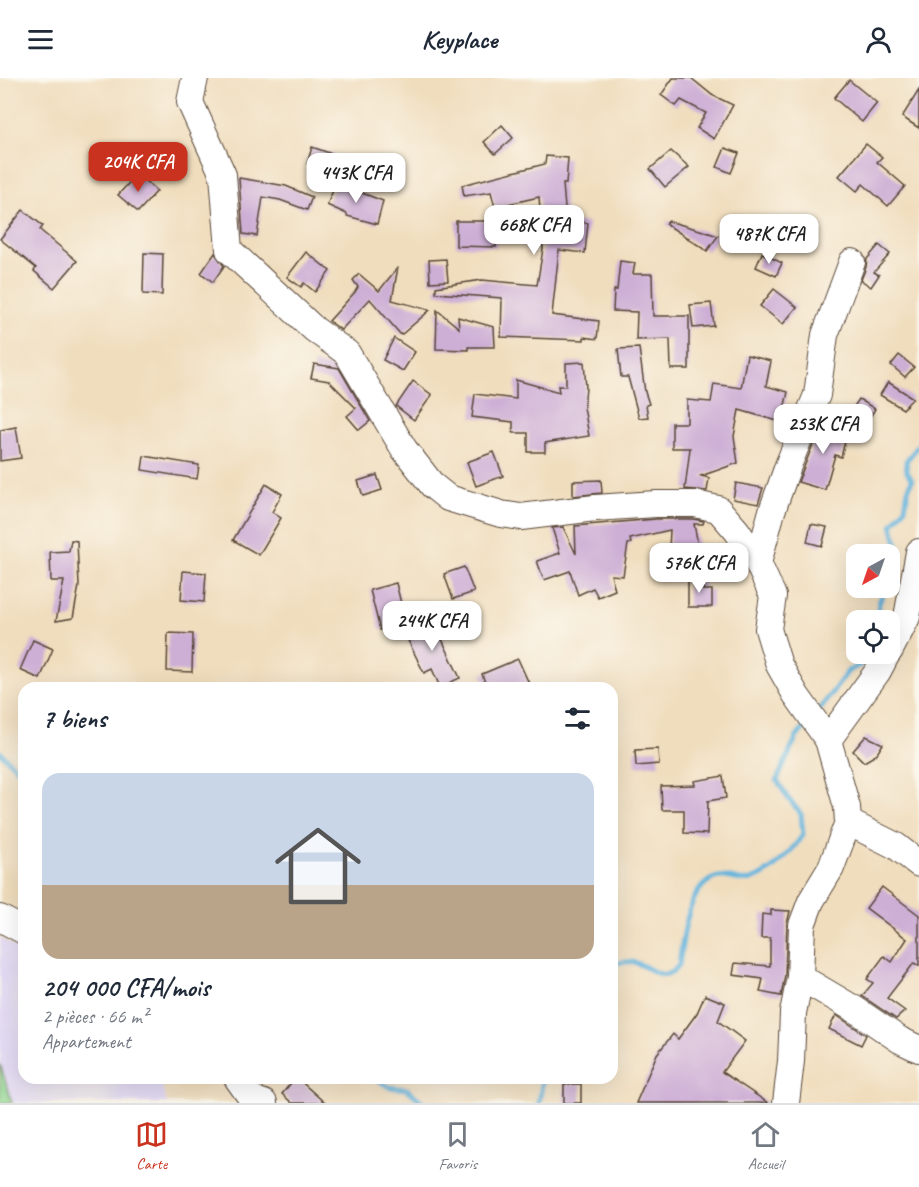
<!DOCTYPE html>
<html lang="fr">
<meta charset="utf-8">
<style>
body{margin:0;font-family:Caveat,sans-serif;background:#f6f6f7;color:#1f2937;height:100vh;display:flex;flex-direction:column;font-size:22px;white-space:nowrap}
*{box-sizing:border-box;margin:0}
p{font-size:20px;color:#747a83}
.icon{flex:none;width:33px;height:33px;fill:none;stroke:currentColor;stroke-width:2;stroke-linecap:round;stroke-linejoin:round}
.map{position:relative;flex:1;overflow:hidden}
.side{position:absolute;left:18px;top:604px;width:600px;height:402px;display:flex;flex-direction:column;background:#fff;border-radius:18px;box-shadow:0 6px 24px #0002}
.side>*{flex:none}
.needle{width:39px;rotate:220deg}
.controls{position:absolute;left:846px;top:466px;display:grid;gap:12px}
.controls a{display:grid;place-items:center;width:54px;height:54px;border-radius:12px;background:#fff;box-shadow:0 6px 24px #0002;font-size:30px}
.price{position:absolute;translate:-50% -51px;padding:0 14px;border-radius:12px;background:#fff;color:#222;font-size:20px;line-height:39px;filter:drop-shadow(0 2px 3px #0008)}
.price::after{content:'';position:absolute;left:50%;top:36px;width:18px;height:14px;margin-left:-9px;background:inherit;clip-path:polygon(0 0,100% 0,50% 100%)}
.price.selected{background:#c8321e;color:#fff}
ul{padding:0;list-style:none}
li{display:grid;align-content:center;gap:12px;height:318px;padding:0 24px}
li span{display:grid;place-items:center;height:186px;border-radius:18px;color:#555}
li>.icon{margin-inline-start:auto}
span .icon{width:108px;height:108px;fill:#fffc;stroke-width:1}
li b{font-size:26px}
h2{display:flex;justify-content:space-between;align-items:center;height:72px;padding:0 24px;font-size:26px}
header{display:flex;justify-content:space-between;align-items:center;height:78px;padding:0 24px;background:#fff;font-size:27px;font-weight:600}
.tab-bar{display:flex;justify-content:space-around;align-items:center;height:84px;border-top:2px solid #e0e1e3;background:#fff;font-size:16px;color:#747a83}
.tab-bar a{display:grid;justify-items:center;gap:3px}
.tab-bar .selected{color:#c8321e}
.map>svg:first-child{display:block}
.built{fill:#dfd5f5}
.green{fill:#8dd590;stroke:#648057;stroke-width:1.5}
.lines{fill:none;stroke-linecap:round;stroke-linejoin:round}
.stream{stroke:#62b4dd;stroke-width:5}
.building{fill:#cdaed5}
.minor-casing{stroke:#564536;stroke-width:28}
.minor{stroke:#fff;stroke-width:26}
</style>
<header><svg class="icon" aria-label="menu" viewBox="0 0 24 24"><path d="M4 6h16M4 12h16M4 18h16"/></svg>Keyplace<svg class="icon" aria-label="person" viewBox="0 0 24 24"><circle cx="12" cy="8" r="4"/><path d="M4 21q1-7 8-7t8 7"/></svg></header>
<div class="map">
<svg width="919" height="1025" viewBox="0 0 919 1025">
<rect width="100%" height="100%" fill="#fbf7ec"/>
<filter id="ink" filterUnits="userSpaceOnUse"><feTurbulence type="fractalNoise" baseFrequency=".0167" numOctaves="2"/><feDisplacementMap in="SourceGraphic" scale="12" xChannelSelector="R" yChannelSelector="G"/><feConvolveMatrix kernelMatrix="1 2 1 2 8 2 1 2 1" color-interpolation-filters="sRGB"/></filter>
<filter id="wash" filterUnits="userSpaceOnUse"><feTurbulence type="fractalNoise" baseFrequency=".008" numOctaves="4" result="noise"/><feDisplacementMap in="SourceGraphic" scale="24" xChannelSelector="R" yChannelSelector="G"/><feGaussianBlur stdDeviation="1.35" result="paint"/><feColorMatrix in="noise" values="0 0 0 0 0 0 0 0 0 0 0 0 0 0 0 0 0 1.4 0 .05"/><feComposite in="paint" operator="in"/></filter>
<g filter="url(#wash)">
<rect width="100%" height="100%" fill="#f0ddbd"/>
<path class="built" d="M 0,859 L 24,875 L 24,1000 L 160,1001 L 167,1025 L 0,1025 Z"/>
<path class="green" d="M 0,986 L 12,1025 L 0,1025 Z"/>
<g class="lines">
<g class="stream">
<path d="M 890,501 C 902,479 899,471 892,447 L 905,430 L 908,412 L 912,402 L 907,394 L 906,383 L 919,367"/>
<path d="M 877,543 L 879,525 L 885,510"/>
<path d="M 817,635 L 848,593 L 862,586 L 872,576"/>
<path d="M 0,674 L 15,689 L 24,695"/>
<path d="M 612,886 C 618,885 625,883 632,884 C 649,886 662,909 679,887 C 683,862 687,804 719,799 C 729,797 740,805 751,802 C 773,795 790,775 803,757 L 801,736 L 787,719 L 777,702 L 796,660 L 807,646"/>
<path d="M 375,1000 L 389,1009 L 407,1011 L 424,1025"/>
<path d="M 539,1025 L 543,1000"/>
</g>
</g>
<g id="blocks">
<g class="building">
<path d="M 673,0 L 691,0 L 712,17 L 733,27 L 714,61 L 697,50 L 706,35 L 681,22 L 676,28 L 661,17 Z"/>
<path d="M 849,2 L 877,25 L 862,44 L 834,20 Z"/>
<path d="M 919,12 L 919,50 L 902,39 Z"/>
<path d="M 502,47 L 513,60 L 495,76 L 484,64 Z"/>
<path d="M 866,66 L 882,79 L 877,84 L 905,108 L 888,128 L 863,106 L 857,113 L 839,98 Z"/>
<path d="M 312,69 L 338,78 L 332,95 L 307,86 Z"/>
<path d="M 725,70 L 739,75 L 731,95 L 717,89 Z"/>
<path d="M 671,73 L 689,89 L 665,109 L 650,91 Z"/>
<path d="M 546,78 L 568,80 L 566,106 L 563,106 L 566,142 L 588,145 L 585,175 L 559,172 L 552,237 L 599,243 L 597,261 L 584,259 L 584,262 L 501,259 L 502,220 L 436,215 L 436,209 L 482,202 L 537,207 L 543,171 L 539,119 L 495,129 L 491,114 L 464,118 L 462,107 L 545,86 Z"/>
<path d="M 137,96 L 157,113 L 138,134 L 118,117 Z"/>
<path d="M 239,100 L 286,108 L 312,119 L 307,132 L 280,122 L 263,119 L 257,158 L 243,156 Z"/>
<path d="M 336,105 L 383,123 L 377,146 L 347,138 L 347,136 L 327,127 Z"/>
<path d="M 23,132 L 43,148 L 40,152 L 77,183 L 54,210 L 34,193 L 36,190 L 0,161 Z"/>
<path d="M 456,143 L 496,143 L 496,169 L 456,168 Z"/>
<path d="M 668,143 L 700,152 L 718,158 L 707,173 L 666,146 Z"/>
<path d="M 879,167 L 890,176 L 874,194 L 879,197 L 871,209 L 861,202 L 866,189 L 867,181 Z"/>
<path d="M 306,174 L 330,193 L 315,214 L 304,205 L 301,209 L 287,199 Z"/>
<path d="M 144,175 L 163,176 L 162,217 L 143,216 Z"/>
<path d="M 215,175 L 224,188 L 213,204 L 201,195 Z"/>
<path d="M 762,175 L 782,185 L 776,198 L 756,189 Z"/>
<path d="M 446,181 L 448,203 L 430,204 L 429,182 Z"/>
<path d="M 620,183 L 635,185 L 633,196 L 652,196 L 653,238 L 689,238 L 689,291 L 671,291 L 670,261 L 636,262 L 637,234 L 613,233 L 614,212 L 617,212 Z"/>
<path d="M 398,189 L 392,222 L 430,232 L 401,257 L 370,221 L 341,252 L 329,243 L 355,214 L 358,209 L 353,202 L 359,196 L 379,213 Z"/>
<path d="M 774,211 L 797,229 L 783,246 L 760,228 Z"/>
<path d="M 711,225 L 714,248 L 693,250 L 690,227 Z"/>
<path d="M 437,232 L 459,250 L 458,239 L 494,249 L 495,269 L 468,269 L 468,272 L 436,271 Z"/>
<path d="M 394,260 L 415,274 L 403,293 L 383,282 Z"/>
<path d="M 639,270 L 645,314 L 649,326 L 646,327 L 648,339 L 639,340 L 628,299 L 621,299 L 618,271 Z"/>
<path d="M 747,277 L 771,283 L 766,308 L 788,314 L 781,344 L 739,332 L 734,358 L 738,385 L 701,398 L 709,400 L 707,413 L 685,411 L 690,370 L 672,370 L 672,345 L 687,345 L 687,322 L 711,324 L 714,306 L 741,310 Z"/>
<path d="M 899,277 L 914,289 L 905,299 L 891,287 Z"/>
<path d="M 584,284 L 586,310 L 584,329 L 589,358 L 545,365 L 545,374 L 528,374 L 528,355 L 513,355 L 513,344 L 472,339 L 475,316 L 516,321 L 516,302 L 559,314 L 558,308 L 566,308 L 566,285 Z"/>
<path d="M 314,286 L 339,290 L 370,343 L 359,352 L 347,338 L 356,330 L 329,303 L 311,300 Z"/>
<path d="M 413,303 L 432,317 L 414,342 L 396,328 Z"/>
<path d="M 888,304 L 913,320 L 903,331 L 880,317 Z"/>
<path d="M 859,321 L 875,331 L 867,344 L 851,333 Z"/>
<path d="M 822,344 L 848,351 L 841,379 L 835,377 L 825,412 L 798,404 Z"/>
<path d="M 16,349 L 21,380 L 0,383 L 0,352 Z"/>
<path d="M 494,374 L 503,398 L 476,408 L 467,384 Z"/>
<path d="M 144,378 L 199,387 L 197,401 L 142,392 Z"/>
<path d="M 377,397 L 382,412 L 363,418 L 358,403 Z"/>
<path d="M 601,402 L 602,415 L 573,418 L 573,403 Z"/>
<path d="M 736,405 L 763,410 L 758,426 L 733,421 Z"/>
<path d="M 266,406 L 282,416 L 272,434 L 281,440 L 259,477 L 233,462 Z"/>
<path d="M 656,441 L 693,441 L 704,443 L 703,446 L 694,446 L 699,472 L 669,471 L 670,452 L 630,461 L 631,465 L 628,466 L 623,498 L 611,497 L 615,512 L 598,519 L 593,510 L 578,517 L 570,493 L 544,502 L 537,483 L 560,475 L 552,450 L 563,449 L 576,476 L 575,448 Z"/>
<path d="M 811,446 L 827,449 L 822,468 L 807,464 Z"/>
<path d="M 71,462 L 77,463 L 79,508 L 73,540 L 56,543 L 64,503 L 51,503 L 50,474 L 69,473 Z"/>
<path d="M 464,489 L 474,514 L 453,521 L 444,496 Z"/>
<path d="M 183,493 L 206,495 L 204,524 L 181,522 Z"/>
<path d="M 688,499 L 704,501 L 703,512 L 712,512 L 712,529 L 688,529 Z"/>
<path d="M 396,505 L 406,546 L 380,552 L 370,512 Z"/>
<path d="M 432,540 L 460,600 L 440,609 L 432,591 L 424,595 L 404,554 Z"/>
<path d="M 168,555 L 193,556 L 192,594 L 167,593 Z"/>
<path d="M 33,562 L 53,571 L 40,601 L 20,592 Z"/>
<path d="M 518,581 L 531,610 L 487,610 L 482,596 Z"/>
<path d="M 866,658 L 883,666 L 876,677 L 864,684 L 853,673 Z"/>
<path d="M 658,671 L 659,686 L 636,688 L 635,672 Z"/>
<path d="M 723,698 L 726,720 L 708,723 L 707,756 L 684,755 L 684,732 L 662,732 L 661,708 L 695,707 L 694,703 Z"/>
<path d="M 882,809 L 919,837 L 919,888 L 914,885 L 887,920 L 905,933 L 896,941 L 862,918 L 873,905 L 867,901 L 884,878 L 892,884 L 907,861 L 866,830 Z"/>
<path d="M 771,832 L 790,833 L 787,846 L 785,897 L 781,918 L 760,914 L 763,901 L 733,897 L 735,885 L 770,888 L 770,860 L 761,860 L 762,836 L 771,837 Z"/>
<path d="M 705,917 L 725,925 L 718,943 L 745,963 L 722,994 L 768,1025 L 636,1025 L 657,976 L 673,956 L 678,961 L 697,935 Z"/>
<path d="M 836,937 L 866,957 L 861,967 L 829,951 Z"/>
<path d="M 295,1000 L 297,1000 L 325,1025 L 292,1025 L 282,1016 Z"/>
<rect x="564" y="1006" width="17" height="19"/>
</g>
</g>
</g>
<g filter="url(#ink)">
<use href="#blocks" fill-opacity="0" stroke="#564536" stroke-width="1.5"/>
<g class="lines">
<defs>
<g id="minor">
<path d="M 195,0 L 190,24 L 223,97 L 229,172 L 314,251 L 347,275 L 404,371 L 433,408 L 448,420 L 501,436 L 521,439 L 595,430 L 656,426 L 695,426 L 718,431 L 737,453 L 758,485 L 773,518 L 768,551 L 779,587 L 796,617 L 828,662 L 847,729 L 848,744 L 831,790 L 811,823 L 802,847 L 800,899 L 793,935 L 791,983 L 786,1025"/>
<path d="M 758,485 L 772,433 L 789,385 L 817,317 L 825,257 L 852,184"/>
<path d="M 890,572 L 907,539 L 919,474"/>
<path d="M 828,662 L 878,593 L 887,576"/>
<path d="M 848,744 L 896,768 L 919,786"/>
<path d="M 0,840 L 24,853"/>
<path d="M 800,899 L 856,932 L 900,962 L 919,971"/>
<path d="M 237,1000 L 252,1021 L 264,1025"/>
</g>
</defs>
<use href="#minor" class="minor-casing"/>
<use href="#minor" class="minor"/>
</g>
</g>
</svg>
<div class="controls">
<a><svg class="needle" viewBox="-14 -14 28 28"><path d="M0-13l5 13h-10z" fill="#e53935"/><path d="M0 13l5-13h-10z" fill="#747a83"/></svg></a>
<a><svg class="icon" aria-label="locate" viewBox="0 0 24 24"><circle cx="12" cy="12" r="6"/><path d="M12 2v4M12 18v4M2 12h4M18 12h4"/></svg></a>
</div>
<b class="price selected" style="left:138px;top:115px">204K CFA</b>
<b class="price" style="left:356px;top:126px">443K CFA</b>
<b class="price" style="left:534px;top:178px">668K CFA</b>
<b class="price" style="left:769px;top:187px">487K CFA</b>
<b class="price" style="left:823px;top:377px">253K CFA</b>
<b class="price" style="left:699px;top:516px">576K CFA</b>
<b class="price" style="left:432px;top:574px">244K CFA</b>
<section class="side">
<h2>7 biens<svg class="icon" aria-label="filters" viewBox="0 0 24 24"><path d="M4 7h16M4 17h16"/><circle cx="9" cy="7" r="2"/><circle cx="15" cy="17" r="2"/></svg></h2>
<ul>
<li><span style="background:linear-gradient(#c9d6e8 60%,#b9a48a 0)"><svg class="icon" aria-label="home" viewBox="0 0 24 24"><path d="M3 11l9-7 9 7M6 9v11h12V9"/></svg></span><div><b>204 000 CFA/mois</b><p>2 pièces · 66 m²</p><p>Appartement</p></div></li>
</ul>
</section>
</div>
<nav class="tab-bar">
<a class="selected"><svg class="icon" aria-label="map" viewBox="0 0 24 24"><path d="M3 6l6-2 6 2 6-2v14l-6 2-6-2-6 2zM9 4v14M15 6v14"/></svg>Carte</a>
<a><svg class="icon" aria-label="saved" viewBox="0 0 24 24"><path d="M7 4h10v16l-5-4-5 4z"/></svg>Favoris</a>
<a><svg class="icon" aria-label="home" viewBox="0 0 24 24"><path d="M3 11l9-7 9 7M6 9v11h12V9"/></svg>Accueil</a>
</nav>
